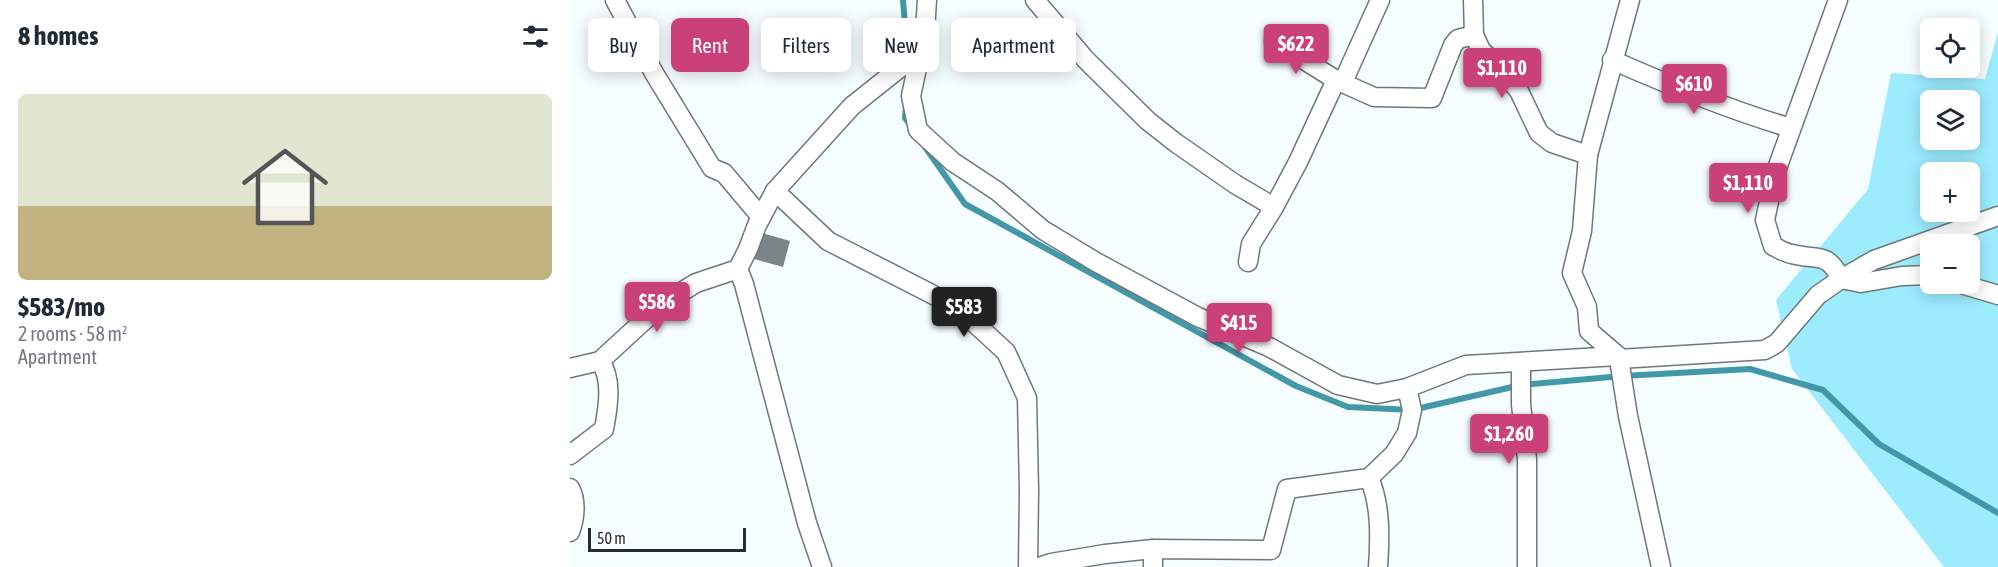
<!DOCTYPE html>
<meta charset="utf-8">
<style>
body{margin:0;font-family:"Asap Condensed",sans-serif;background:#f6f6f7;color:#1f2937;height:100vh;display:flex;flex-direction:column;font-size:22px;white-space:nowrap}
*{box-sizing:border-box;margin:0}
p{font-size:20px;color:#747a83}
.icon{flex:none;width:33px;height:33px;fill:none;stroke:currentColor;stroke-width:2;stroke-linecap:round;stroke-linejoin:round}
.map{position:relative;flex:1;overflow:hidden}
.sheet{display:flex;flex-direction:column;background:#fff;width:570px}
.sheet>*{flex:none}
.banner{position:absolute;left:18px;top:18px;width:570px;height:54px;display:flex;gap:12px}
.controls{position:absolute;left:1350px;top:18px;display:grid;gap:12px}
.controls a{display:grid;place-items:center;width:60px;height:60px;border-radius:9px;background:#fff;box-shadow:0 3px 15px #0003;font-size:30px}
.scale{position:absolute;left:18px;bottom:15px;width:158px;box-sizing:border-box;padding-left:6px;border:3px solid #262b2c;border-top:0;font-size:16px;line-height:21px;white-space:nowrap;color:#262b2c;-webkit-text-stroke:4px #fff;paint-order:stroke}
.price{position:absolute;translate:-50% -51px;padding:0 14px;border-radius:6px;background:#ca4079;color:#fff;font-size:20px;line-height:39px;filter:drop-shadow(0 2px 3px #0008)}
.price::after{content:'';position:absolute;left:50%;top:36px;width:18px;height:14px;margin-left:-9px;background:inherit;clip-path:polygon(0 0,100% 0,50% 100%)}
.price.active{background:#222;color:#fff}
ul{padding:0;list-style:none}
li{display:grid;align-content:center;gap:12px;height:318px;padding:0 18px}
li+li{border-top:2px solid #e0e1e3}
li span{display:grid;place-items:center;height:186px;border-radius:9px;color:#555}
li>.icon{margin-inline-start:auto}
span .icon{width:108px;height:108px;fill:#fffc;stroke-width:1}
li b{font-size:26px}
h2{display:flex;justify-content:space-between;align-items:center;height:72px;padding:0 18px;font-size:26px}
.tag{padding:0 21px;border-radius:9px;background:#fff;box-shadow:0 3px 15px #0003;font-size:21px;line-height:54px}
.tag.active{background:#ca4079;color:#fff}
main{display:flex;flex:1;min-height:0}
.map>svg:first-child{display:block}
.green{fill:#9cecfe;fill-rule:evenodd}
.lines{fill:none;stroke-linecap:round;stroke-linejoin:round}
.stream{stroke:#4398a8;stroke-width:6}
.building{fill:#7a8587}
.minor-casing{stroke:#6e787a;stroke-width:21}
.minor{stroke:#fff;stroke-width:18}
</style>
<main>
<section class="sheet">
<h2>8 homes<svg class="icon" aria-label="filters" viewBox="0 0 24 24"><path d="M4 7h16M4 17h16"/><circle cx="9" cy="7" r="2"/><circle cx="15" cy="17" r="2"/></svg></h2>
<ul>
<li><span style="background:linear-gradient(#dfe7d0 60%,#c2b280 0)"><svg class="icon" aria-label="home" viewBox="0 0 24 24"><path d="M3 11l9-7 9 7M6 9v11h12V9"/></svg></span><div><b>$583/mo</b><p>2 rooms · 58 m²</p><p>Apartment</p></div></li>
</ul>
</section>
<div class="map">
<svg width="1428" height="567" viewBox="0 0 1428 567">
<rect width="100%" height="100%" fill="#f6fdfe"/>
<path class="green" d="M 1428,32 L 1428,567 L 1374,567 L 1222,369 L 1206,300 L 1298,189 L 1321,73 L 1415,79 ZM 1360,100 L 1400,100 L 1400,140 L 1360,140 ZM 1360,172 L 1400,172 L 1400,212 L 1360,212 ZM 1360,244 L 1400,244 L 1400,284 L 1360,284 Z"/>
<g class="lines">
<g class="stream">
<path d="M 333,0 L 338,62"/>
<path d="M 336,105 L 335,118 L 341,126"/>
<path d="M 355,147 L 395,204 L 726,386 L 778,407 L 842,410 L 951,385 L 1052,376 L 1180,369 L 1253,390 L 1309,444 L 1428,513"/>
</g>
</g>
<path class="building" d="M 192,233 L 220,241 L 213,267 L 184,259 Z"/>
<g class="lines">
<defs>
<g id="minor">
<path d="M 45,0 L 84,73 L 142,168 L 154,173 L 191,217"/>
<path d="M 357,0 L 355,31 L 341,96 L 348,130 L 383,162 L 427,191 L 473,230 L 526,262 L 628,317 L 699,347 L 768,385 L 807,394 L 837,388 L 896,365 L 1048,356 L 1049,359 L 1195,350 L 1207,343 L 1248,295 L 1271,279 L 1304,260 L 1428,216"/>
<path d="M 465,0 L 516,60 L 578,121 L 606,143 L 665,184 L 704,207"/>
<path d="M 903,0 L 904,35 L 911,50 L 933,72 L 949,91 L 969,133 L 982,143 L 1018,155"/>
<path d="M 1268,0 L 1205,174 L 1195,220 L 1203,246 C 1209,249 1215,253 1222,254 C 1248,261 1256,250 1271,279 L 1291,283 L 1332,276 L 1360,275"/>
<path d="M 704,41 L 766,80"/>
<path d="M 1042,60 C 1101,86 1159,110 1221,128"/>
<path d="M 773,82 L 810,0"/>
<path d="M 205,191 L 258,241 L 387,307 L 436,352 L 457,398 L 459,491 L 458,567"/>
<path d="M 678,262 L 681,244 L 704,207 L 728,162 L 766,80 L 804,97 L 862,98 L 883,45 L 888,39 L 904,35"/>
<path d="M 168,269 L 174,284 L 237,523 L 252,567"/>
<path d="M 1391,284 L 1428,295"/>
<path d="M 1048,356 L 1019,331 L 1017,307 L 1002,273 L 1012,231 L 1018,155 L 1060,0"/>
<path d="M 1049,359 L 1058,416 L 1091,567"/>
<path d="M 951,362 L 951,404 L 957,459 L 957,567"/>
<path d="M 0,368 L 30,361 L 92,304 L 126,283 L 168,269 L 178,249 L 187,225 L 205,191 L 282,106 L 331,67 L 348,63"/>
<path d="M 0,455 L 34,429 C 38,408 43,379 30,361"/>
<path d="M 799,478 C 811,504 810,538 808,567"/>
<path d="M 0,488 C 7,501 5,519 0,532"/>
<path d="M 583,549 L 583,567"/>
<path d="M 469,567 L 481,563 L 535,554 L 583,549 L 701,550 L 717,489 L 799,478 L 824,454 L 837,433 L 842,410 L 837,388"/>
</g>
</defs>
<use href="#minor" class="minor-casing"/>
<use href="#minor" class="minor"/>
</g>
</svg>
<div class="controls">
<a><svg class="icon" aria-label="locate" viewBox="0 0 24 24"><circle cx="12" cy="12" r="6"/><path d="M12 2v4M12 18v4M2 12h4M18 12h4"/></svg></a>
<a><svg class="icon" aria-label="layers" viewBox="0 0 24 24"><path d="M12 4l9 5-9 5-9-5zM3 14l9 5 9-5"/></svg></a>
<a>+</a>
<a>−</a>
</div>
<div class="scale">50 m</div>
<b class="price" style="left:726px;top:75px">$622</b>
<b class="price" style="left:932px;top:99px">$1,110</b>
<b class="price" style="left:1124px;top:115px">$610</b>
<b class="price" style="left:1178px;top:214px">$1,110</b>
<b class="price" style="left:87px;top:333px">$586</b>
<b class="price active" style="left:394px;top:338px">$583</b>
<b class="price" style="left:669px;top:354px">$415</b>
<b class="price" style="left:939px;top:465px">$1,260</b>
<div class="banner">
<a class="tag">Buy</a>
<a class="tag active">Rent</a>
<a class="tag">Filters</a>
<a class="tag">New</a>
<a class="tag">Apartment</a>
</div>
</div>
</main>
